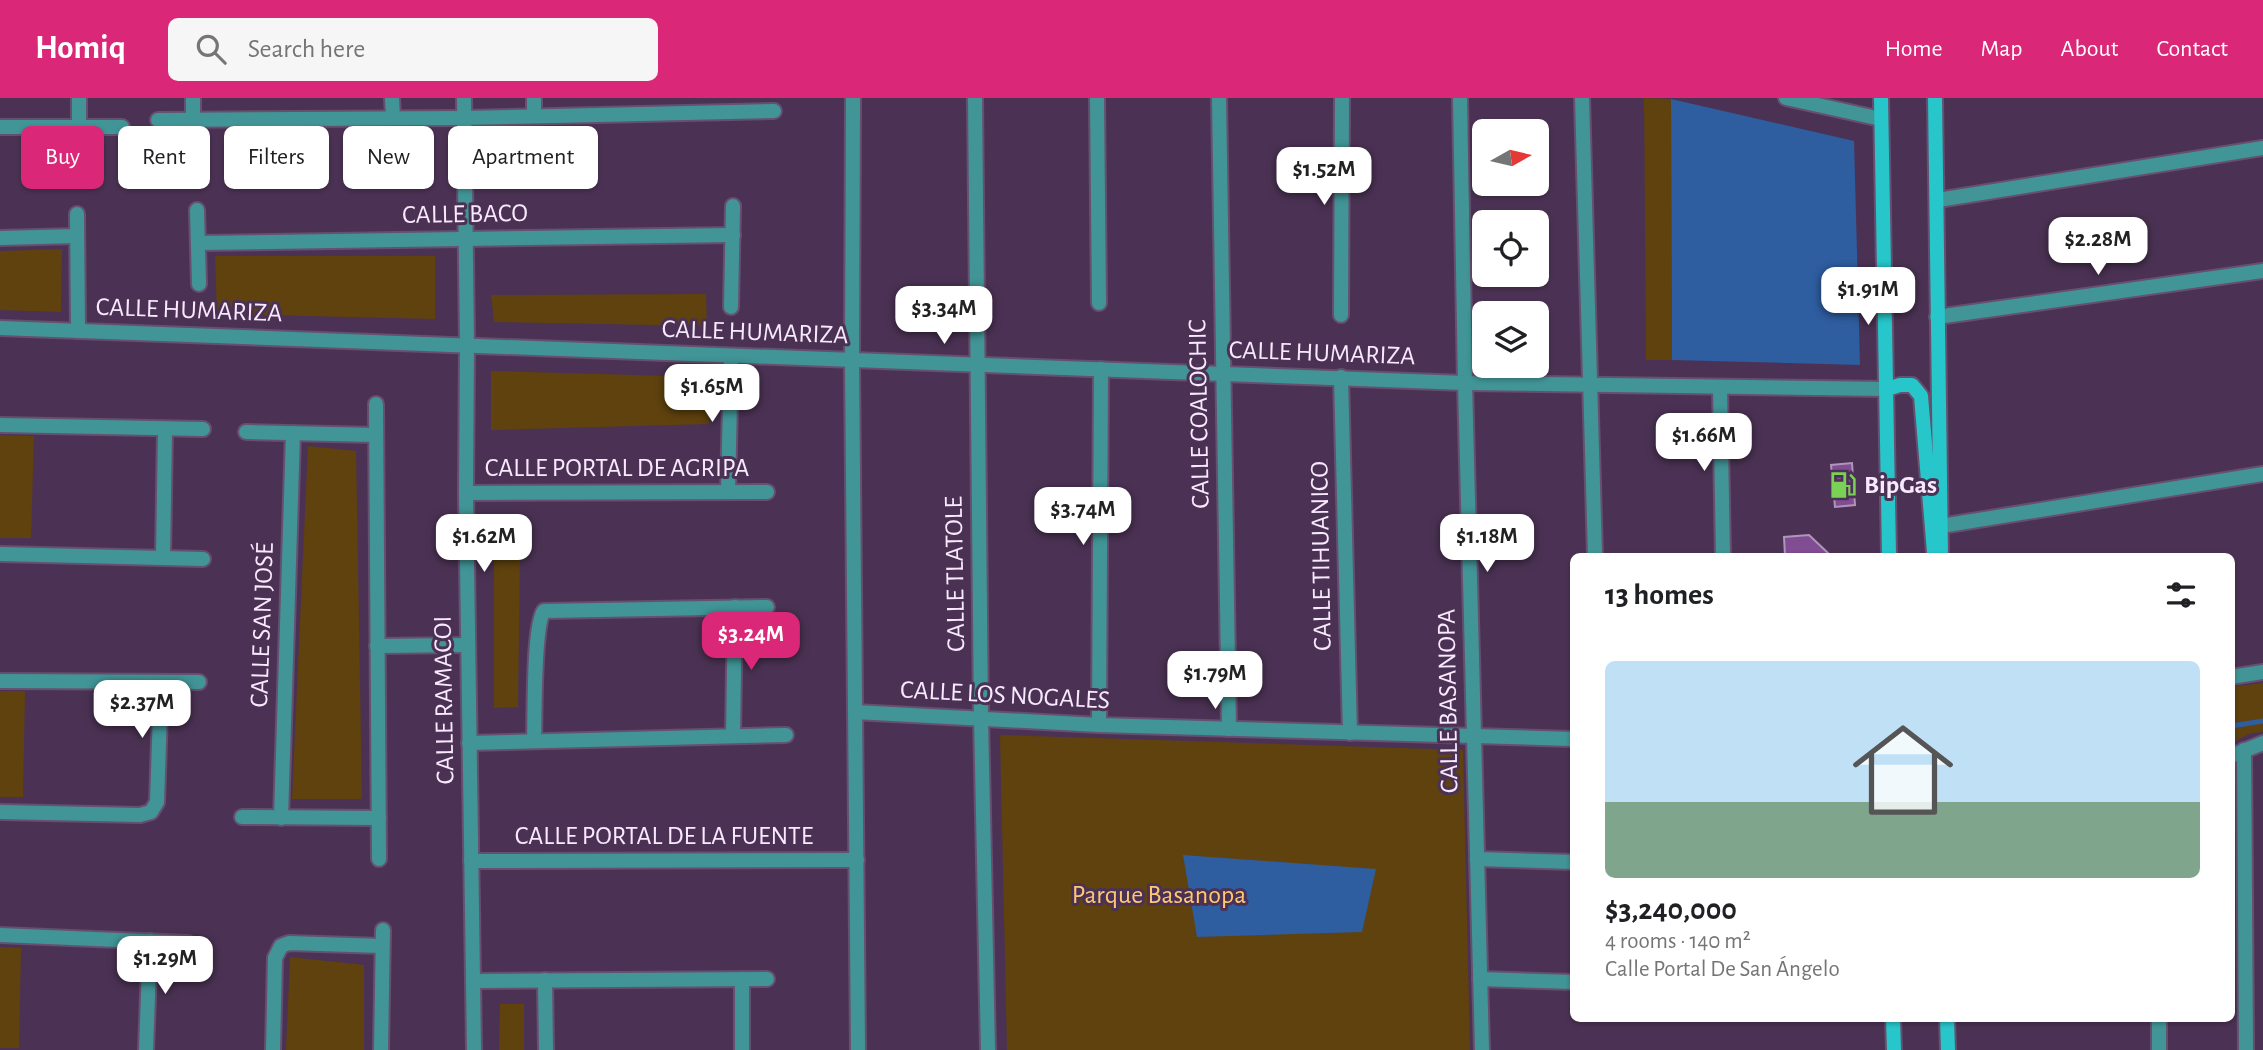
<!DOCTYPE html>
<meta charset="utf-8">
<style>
body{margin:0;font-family:"Alegreya Sans",sans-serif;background:#f6f6f6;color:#202124;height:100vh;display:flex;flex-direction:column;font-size:26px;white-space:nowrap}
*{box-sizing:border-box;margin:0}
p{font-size:23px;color:#757577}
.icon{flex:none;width:38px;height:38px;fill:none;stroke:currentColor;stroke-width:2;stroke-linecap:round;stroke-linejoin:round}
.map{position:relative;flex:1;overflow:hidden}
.drawer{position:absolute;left:1570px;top:455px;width:665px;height:469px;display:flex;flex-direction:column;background:#fff;border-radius:10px;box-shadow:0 2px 5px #0004}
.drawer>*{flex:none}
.banner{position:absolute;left:21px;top:28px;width:665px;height:63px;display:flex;gap:14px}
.needle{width:46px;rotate:82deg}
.buttons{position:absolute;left:1472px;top:21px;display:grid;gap:14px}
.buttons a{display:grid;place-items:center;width:77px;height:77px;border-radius:10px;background:#fff;box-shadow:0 2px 5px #0004;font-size:35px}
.price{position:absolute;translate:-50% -60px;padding:0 16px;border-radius:14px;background:#fff;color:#222;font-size:23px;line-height:46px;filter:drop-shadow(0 2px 4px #0008)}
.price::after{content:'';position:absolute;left:50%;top:42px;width:21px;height:16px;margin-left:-10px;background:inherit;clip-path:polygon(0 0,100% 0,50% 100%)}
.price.on{background:#db2777;color:#fff}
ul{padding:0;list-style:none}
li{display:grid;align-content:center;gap:14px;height:371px;padding:0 35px}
li span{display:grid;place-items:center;height:217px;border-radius:10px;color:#555}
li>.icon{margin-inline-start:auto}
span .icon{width:126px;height:126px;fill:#fffc;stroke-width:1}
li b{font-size:30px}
h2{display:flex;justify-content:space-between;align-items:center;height:84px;padding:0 35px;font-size:30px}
.pill{padding:0 24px;border-radius:10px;background:#fff;box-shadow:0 2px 5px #0004;font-size:24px;line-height:63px}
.pill.on{background:#db2777;color:#fff}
header{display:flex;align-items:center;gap:42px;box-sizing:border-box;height:98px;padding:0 35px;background:#db2777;color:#fff}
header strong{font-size:33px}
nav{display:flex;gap:38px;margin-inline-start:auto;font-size:24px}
.search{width:490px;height:63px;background:#f6f6f6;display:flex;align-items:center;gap:18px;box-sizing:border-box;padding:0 24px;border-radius:10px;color:#757577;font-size:26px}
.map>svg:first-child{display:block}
.green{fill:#5f420e}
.water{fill:#2e5da0}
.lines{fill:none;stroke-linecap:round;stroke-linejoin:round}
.stream{stroke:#2e5da0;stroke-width:5}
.building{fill:#814d92;stroke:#b194bb;stroke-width:2}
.minor-casing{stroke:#674f6f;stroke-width:18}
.tertiary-casing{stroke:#674f6f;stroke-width:18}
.secondary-casing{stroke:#674f6f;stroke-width:18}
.minor{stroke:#419597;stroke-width:14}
.tertiary{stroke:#419597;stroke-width:14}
.secondary{stroke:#26c6ca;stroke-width:14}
.labels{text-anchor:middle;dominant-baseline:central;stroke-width:6;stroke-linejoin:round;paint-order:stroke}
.street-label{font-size:26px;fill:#f8e9fe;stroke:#4b3254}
.poi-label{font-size:26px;font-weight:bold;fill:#f8e9fe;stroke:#4b3254;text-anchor:start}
.park-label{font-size:26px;fill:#fec873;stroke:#4b3254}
</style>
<header>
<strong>Homiq</strong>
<div class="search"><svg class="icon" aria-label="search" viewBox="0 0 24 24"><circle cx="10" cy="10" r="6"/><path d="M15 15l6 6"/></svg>Search here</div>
<nav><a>Home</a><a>Map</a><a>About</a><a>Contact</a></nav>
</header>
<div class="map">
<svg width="2263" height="952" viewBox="0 0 2263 952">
<rect width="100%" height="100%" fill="#4b3254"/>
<g class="green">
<path d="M 1644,0 L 1671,1 L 1672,262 L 1646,262 Z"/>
<path d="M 62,151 L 61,214 L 0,212 L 0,153 Z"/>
<path d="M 215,158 L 435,158 L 435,221 L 217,216 Z"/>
<path d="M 706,196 L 707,228 L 494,224 L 491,197 Z"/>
<path d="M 491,273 L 707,279 L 709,326 L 491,332 Z"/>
<path d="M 0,337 L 34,338 L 31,440 L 0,440 Z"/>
<path d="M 308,348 L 356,353 L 362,701 L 292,701 Z"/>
<path d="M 494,454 L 520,455 L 518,609 L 494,610 Z"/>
<path d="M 2263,585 L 2263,634 L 2251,635 L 2231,645 L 2231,589 Z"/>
<path d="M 0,593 L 25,593 L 23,699 L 0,699 Z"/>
<path d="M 1000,637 L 1463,652 L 1470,952 L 1007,952 Z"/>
<path d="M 0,849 L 21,850 L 19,950 L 0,950 Z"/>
<path d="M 290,859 L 364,867 L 364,952 L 286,952 Z"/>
<path d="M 500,906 L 524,906 L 524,952 L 499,952 Z"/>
</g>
<g class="water">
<path d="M 1671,1 L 1854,43 L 1860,267 L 1672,262 Z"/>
<path d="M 1183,757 L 1376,771 L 1362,834 L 1197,839 Z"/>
</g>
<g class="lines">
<path class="stream" d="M 2231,628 L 2263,623"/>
</g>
<g class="building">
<path d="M 1852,365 L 1855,407 L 1835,409 L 1831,367 Z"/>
<path d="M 1809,437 L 1829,456 L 1829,458 L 1785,458 L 1784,439 Z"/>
</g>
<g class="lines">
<defs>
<g id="minor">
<path d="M 79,0 L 79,29"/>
<path d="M 193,0 L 193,22"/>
<path d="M 392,0 L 393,19"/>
<path d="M 534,0 L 534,17"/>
<path d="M 853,0 L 852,262 L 858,952"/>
<path d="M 975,0 L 981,620 L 988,952"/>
<path d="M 1097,0 L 1099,205"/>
<path d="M 1219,0 L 1229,631"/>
<path d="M 1460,0 L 1465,285 L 1482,952"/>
<path d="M 1582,0 L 1595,458"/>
<path d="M 1786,0 L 1881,21"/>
<path d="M 158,22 L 464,20 L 774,13"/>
<path d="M 0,29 L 122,29"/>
<path d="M 1938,102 L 2263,50"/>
<path d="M 197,112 L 199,186"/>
<path d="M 77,116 L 78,233"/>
<path d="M 0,140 L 77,138"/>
<path d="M 198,145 L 733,137"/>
<path d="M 731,209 L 733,108"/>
<path d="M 1341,217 L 1342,0"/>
<path d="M 1937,219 L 2263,173"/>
<path d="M 1341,279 L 1350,635"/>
<path d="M 1720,290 L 1723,458"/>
<path d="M 376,306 L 379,761"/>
<path d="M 0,327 L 203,331"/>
<path d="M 246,334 L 376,337"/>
<path d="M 728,394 L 731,258"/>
<path d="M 466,395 L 767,394"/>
<path d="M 1941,428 L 2263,376"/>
<path d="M 0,456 L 203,461"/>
<path d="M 163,460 L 165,332"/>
<path d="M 377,548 L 467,547"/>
<path d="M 2231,579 L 2263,574"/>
<path d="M 0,583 L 199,584"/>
<path d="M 855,614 L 1099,627 L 1573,641"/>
<path d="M 1099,627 L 1101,271"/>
<path d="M 733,638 L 735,509"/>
<path d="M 534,643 C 535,620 533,528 544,513 L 767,509"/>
<path d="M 469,645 L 786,637"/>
<path d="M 2244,652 L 2246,952"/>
<path d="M 2231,658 L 2263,645"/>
<path d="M 0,714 L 140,717 L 151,714 L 157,704 L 161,584"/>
<path d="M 242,719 L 379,720"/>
<path d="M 281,720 L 293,335"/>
<path d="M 1477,761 L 1573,764"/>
<path d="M 471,763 L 857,762"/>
<path d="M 0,837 L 188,845"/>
<path d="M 1480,881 L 1573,884"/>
<path d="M 545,882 L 546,952"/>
<path d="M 473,883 L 767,881"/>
<path d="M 2159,920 L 2159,952"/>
<path d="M 146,952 L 150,843"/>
<path d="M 273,952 L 275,860 L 281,848 L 289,845 L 382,848"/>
<path d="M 381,952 L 383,832"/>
<path d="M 742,952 L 742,881"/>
</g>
<g id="tertiary">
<path d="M 464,0 L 467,246 L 466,395 L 474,952"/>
<path d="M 0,230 L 1465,285 L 1887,291"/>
</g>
<g id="secondary">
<path d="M 1881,0 L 1889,458"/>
<path d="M 1935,0 L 1941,458"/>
<path d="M 1887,291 L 1900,287 L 1912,287 L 1921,298 L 1934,454"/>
<path d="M 1893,920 L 1894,952"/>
<path d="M 1947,920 L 1948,952"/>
</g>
</defs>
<use href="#minor" class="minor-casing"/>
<use href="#tertiary" class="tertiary-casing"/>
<use href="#secondary" class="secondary-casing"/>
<use href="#minor" class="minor"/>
<use href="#tertiary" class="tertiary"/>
<use href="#secondary" class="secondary"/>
</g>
<defs>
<symbol id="fuel-bare" viewBox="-9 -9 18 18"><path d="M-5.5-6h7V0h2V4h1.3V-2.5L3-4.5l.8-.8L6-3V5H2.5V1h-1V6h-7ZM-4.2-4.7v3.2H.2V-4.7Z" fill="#7bd156" stroke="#4b3254" stroke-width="2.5" paint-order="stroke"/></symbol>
</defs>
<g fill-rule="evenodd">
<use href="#fuel-bare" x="1824" y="368" width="38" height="38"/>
</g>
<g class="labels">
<g class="street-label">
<text transform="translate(465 116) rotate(-1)">CALLE BACO</text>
<text transform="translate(189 212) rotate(2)">CALLE HUMARIZA</text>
<text transform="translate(755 234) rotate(2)">CALLE HUMARIZA</text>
<text transform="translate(1322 255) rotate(2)">CALLE HUMARIZA</text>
<text transform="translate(1199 316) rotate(-91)">CALLE COALOCHIC</text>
<text x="617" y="370">CALLE PORTAL DE AGRIPA</text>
<text transform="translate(1321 458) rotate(-91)">CALLE TIHUANICO</text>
<text transform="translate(955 476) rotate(-91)">CALLE TLATOLE</text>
<text transform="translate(262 527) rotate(-88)">CALLE SAN JOSÉ</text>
<text transform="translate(1005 597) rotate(3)">CALLE LOS NOGALES</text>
<text transform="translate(444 602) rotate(-91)">CALLE RAMACOI</text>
<text transform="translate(1448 603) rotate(-91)">CALLE BASANOPA</text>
<text x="664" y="738">CALLE PORTAL DE LA FUENTE</text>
</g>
<g class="poi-label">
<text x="1864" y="387">BipGas</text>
</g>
<g class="park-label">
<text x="1159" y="797">Parque Basanopa</text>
</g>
</g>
</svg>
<div class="buttons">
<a><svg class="needle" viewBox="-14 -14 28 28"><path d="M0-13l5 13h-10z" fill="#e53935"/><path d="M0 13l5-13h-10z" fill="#757577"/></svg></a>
<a><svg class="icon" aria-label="locate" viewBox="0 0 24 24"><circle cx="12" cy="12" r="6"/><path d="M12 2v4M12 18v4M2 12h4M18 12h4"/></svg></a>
<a><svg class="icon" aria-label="layers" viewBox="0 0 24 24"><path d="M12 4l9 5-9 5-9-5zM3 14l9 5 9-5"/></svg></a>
</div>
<b class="price" style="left:1324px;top:109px">$1.52M</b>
<b class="price" style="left:2098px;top:179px">$2.28M</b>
<b class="price" style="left:1868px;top:229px">$1.91M</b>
<b class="price" style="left:944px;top:248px">$3.34M</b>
<b class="price" style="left:712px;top:326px">$1.65M</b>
<b class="price" style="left:1704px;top:375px">$1.66M</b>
<b class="price" style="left:1083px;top:449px">$3.74M</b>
<b class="price" style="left:484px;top:476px">$1.62M</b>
<b class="price" style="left:1487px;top:476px">$1.18M</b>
<b class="price on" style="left:751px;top:574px">$3.24M</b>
<b class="price" style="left:1215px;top:613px">$1.79M</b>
<b class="price" style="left:142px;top:642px">$2.37M</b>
<b class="price" style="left:165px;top:898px">$1.29M</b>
<div class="banner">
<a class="pill on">Buy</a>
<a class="pill">Rent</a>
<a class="pill">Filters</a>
<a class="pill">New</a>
<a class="pill">Apartment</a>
</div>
<section class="drawer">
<h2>13 homes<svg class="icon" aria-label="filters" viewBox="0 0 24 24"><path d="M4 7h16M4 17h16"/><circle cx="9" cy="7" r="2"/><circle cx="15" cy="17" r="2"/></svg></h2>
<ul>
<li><span style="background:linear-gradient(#bfe0f5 65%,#7fa58c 0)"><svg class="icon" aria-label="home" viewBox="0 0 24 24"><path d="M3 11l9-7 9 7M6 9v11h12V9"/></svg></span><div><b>$3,240,000</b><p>4 rooms · 140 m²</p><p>Calle Portal De San Ángelo</p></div></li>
</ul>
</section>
</div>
